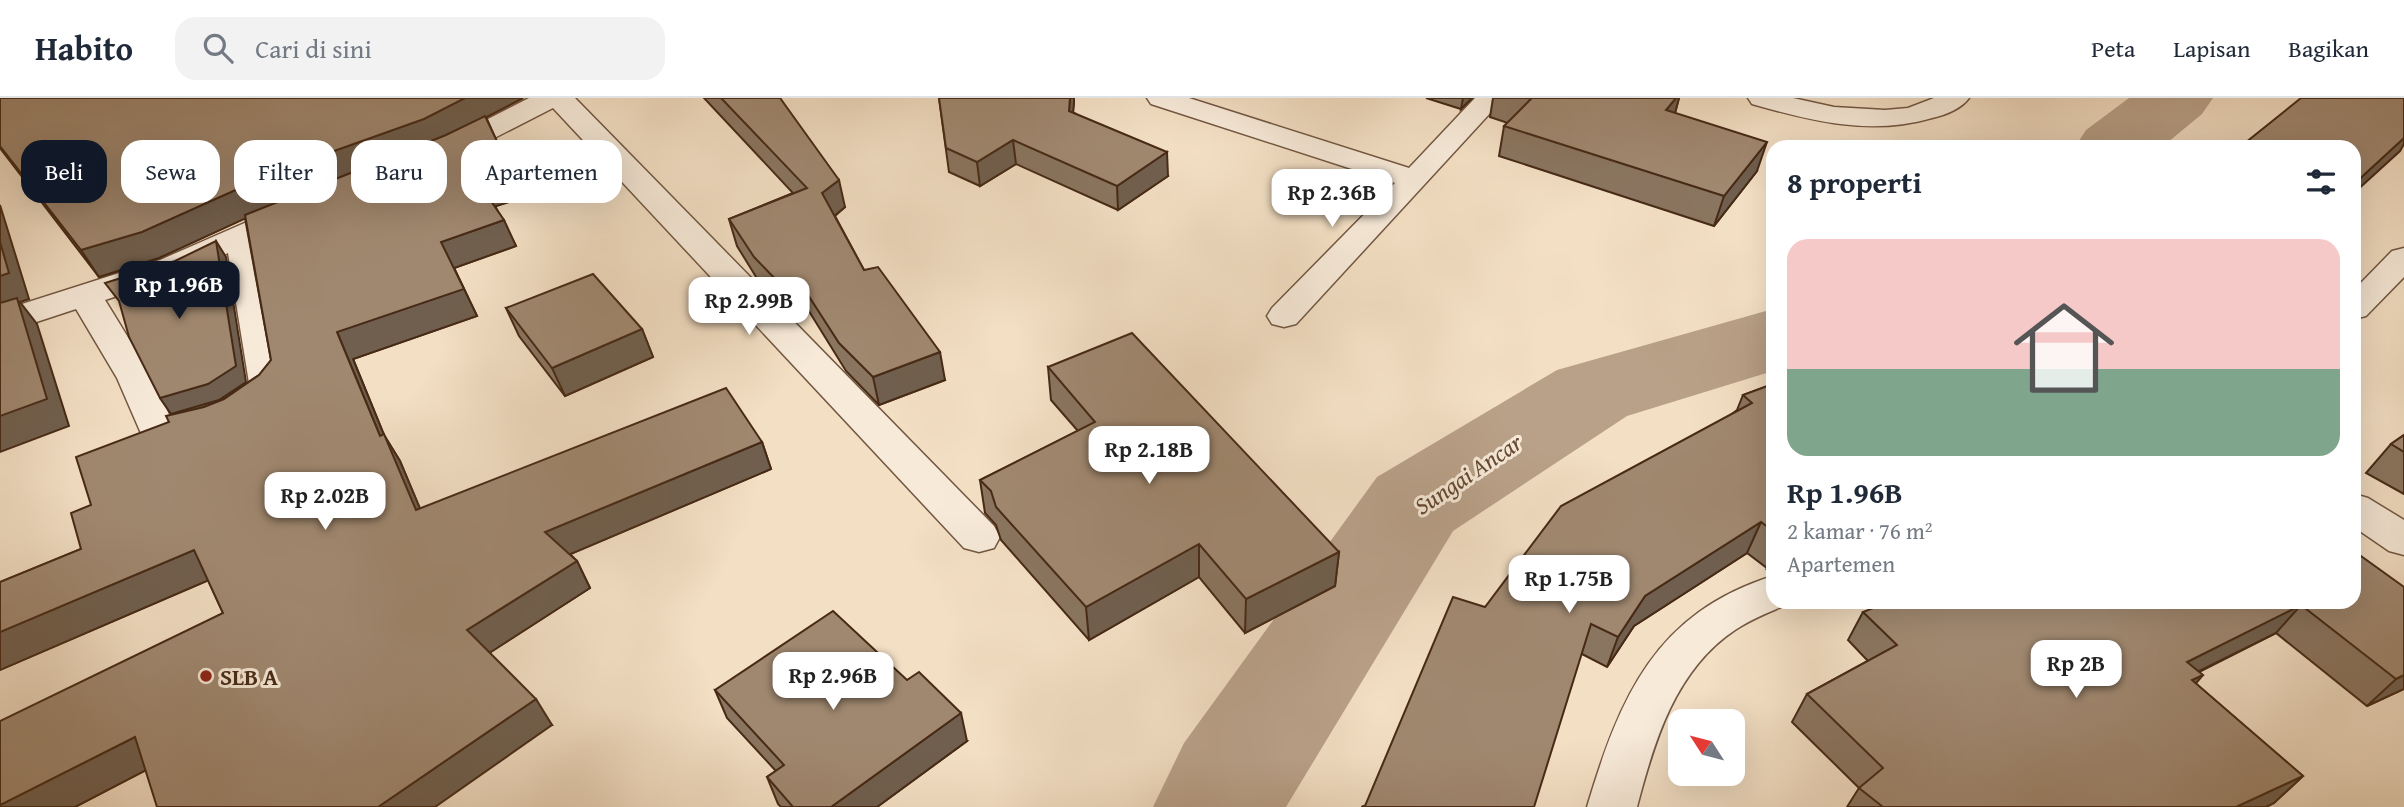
<!DOCTYPE html>
<html lang="id">
<meta charset="utf-8">
<style>
body{margin:0;font-family:"Gentium Book Plus",serif;background:#f2f2f3;color:#1f2937;height:100vh;display:flex;flex-direction:column;font-size:26px;white-space:nowrap}
*{box-sizing:border-box;margin:0}
p{font-size:23px;color:#747a83}
.icon{flex:none;width:38px;height:38px;fill:none;stroke:currentColor;stroke-width:2;stroke-linecap:round;stroke-linejoin:round}
.map{position:relative;flex:1;overflow:hidden}
.details{position:absolute;left:1766px;top:42px;width:595px;height:469px;display:flex;flex-direction:column;background:#fff;border-radius:21px;box-shadow:0 7px 28px #0002}
.details>*{flex:none}
.hud{position:absolute;left:21px;top:42px;width:665px;height:63px;display:flex;gap:14px}
.needle{width:46px;rotate:306deg}
.buttons{position:absolute;left:1668px;top:611px;display:grid;gap:14px}
.buttons a{display:grid;place-items:center;width:77px;height:77px;border-radius:14px;background:#fff;box-shadow:0 7px 28px #0002;font-size:35px}
.price{position:absolute;translate:-50% -60px;padding:0 16px;border-radius:14px;background:#fff;color:#222;font-size:23px;line-height:46px;filter:drop-shadow(0 2px 4px #0008)}
.price::after{content:'';position:absolute;left:50%;top:42px;width:21px;height:16px;margin-left:-10px;background:inherit;clip-path:polygon(0 0,100% 0,50% 100%)}
.price.selected{background:#111827;color:#fff}
ul{padding:0;list-style:none}
li{display:grid;align-content:center;gap:14px;height:371px;padding:0 21px}
li+li{border-top:2px solid #e0e1e3}
li span{display:grid;place-items:center;height:217px;border-radius:21px;color:#555}
li>.icon{margin-inline-start:auto}
span .icon{width:126px;height:126px;fill:#fffc;stroke-width:1}
li b{font-size:30px}
h2{display:flex;justify-content:space-between;align-items:center;height:84px;padding:0 21px;font-size:30px}
.tag{padding:0 24px;border-radius:21px;background:#fff;box-shadow:0 7px 28px #0002;font-size:24px;line-height:63px}
.tag.selected{background:#111827;color:#fff}
header{display:flex;align-items:center;gap:42px;box-sizing:border-box;height:98px;padding:0 35px;background:#fff;border-bottom:2px solid #e0e1e3}
header strong{font-size:33px}
nav{display:flex;gap:38px;margin-inline-start:auto;font-size:24px}
.search{width:490px;height:63px;background:#f2f2f3;display:flex;align-items:center;gap:18px;box-sizing:border-box;padding:0 24px;border-radius:21px;color:#747a83;font-size:26px}
.map>svg:first-child{display:block}
.lines{fill:none;stroke-linecap:round;stroke-linejoin:round}
.river{fill:#b9a189;fill-rule:evenodd}
.minor-casing{stroke:#725742;stroke-width:3}
.minor{fill:#f7ead9;fill-rule:evenodd}
.wall{fill:#8a7560;stroke:#472a16;stroke-width:2}
.shaded-wall{fill:#705f4e;stroke:#472a16;stroke-width:2}
.building{fill:#a08870;stroke:#472a16;stroke-width:2}
.poi-dot{fill:#8f2418;stroke:#f7ead9;stroke-width:2.5}
.labels{text-anchor:middle;dominant-baseline:central;stroke-width:6;stroke-linejoin:round;paint-order:stroke}
.poi-label{font-size:23px;font-weight:bold;fill:#472a16;stroke:#f7ead9;text-anchor:start}
.water-label{font-size:24px;font-style:italic;fill:#644833;stroke:#f7ead9}
</style>
<header>
<strong>Habito</strong>
<div class="search"><svg class="icon" aria-label="search" viewBox="0 0 24 24"><circle cx="10" cy="10" r="6"/><path d="M15 15l6 6"/></svg>Cari di sini</div>
<nav><a>Peta</a><a>Lapisan</a><a>Bagikan</a></nav>
</header>
<div class="map">
<svg width="2404" height="709" viewBox="0 0 2404 709">
<rect width="100%" height="100%" fill="#f3dfc4"/>
<filter id="stains"><feTurbulence type="fractalNoise" baseFrequency=".00286" numOctaves="4"/><feColorMatrix values="0 0 0 0 .2 0 0 0 0 .09 0 0 0 0 .02 0 0 0 .5 -.17"/></filter>
<radialGradient id="worn" r=".72"><stop offset=".6" stop-color="#630" stop-opacity="0"/><stop offset="1" stop-color="#630" stop-opacity=".3"/></radialGradient>
<g class="lines">
<g class="river">
<path d="M 2129,0 L 2213,0 L 2202,16 L 2162,49 L 2075,49 L 2086,32 Z"/>
<path d="M 1773,211 L 1773,273 L 1627,318 L 1453,433 L 1286,709 L 1153,709 L 1184,645 L 1377,379 L 1557,272 Z"/>
</g>
<defs>
<g id="minor">
<path d="M 529,0 L 575,0 L 994,428 L 1000,439 L 994,450 L 979,454 L 964,450 L 553,10 L 455,60 L 445,63 L 435,60 L 430,54 L 435,48 Z"/>
<path d="M 1147,0 L 1189,0 L 1409,70 L 1475,0 L 1504,0 L 1296,226 L 1284,229 L 1272,226 L 1267,218 L 1272,210 L 1395,85 L 1151,6 Z"/>
<path d="M 1748,0 L 1793,0 L 1834,9 L 1885,12 L 1908,10 L 1934,0 L 1969,0 C 1961,11 1945,17 1932,20 C 1871,38 1812,23 1752,6 Z"/>
<path d="M 295,103 L 306,105 L 311,112 L 306,119 L 257,141 L 286,287 C 260,328 189,353 143,340 L 117,280 L 76,211 L 0,236 L 0,213 L 160,162 ZM 228,155 L 249,285 L 220,304 L 170,319 L 153,280 L 105,202 L 184,176 Z"/>
<path d="M 2404,150 L 2404,179 L 2366,218 L 2354,221 L 2354,192 L 2392,153 Z"/>
<path d="M 2354,396 L 2368,400 L 2404,422 L 2404,457 L 2389,453 L 2354,429 Z"/>
<path d="M 1773,478 L 1773,504 L 1788,506 C 1770,514 1751,521 1735,532 C 1675,572 1654,644 1637,709 L 1587,709 C 1620,599 1655,515 1773,478 Z"/>
</g>
</defs>
<use href="#minor" class="minor-casing"/>
<use href="#minor" class="minor"/>
</g>
<g class="wall">
<path d="M 0,0 L 523,0 L 486,19 L 522,100 L 495,108 L 516,148 L 454,170 L 477,218 L 353,261 L 384,337 L 400,363 L 420,411 L 762,344 L 771,371 L 570,456 L 577,463 L 590,490 L 489,555 L 552,627 L 145,672 L 75,709 L 223,515 L 208,482 L 0,572 L 0,484 L 81,451 L 91,407 L 169,324 L 224,301 L 259,277 L 271,262 L 245,120 L 159,160 L 99,179 L 0,50 Z"/>
<path d="M 704,0 L 780,0 L 845,109 L 835,118 L 864,172 L 945,282 L 879,307 L 846,273 L 807,210 L 790,216 L 761,187 L 737,148 L 729,121 L 793,95 Z"/>
<path d="M 939,0 L 1074,0 L 1073,14 L 1168,78 L 1118,112 L 1016,66 L 980,88 L 949,74 Z"/>
<path d="M 1426,0 L 1472,0 L 1461,11 Z"/>
<path d="M 1493,0 L 1679,0 L 1675,15 L 1757,73 L 1714,128 L 1499,58 L 1504,28 L 1508,25 L 1490,19 Z"/>
<path d="M 506,210 L 642,231 L 653,259 L 565,298 L 519,238 Z"/>
<path d="M 1048,269 L 1339,454 L 1335,488 L 1245,535 L 1199,479 L 1089,542 L 1001,442 L 996,427 L 985,415 L 980,382 L 1078,333 L 1051,302 Z"/>
<path d="M 1773,286 L 1773,467 L 1767,470 L 1747,455 L 1634,528 L 1607,569 L 1582,556 L 1365,708 L 1485,509 L 1737,312 L 1743,297 Z"/>
<path d="M 2404,337 L 2404,396 L 2366,375 L 2391,346 Z"/>
<path d="M 2404,489 L 2404,591 L 2367,608 L 2276,535 L 2199,574 L 2196,586 L 2303,678 L 2274,705 L 2266,709 L 1847,709 L 1859,690 L 1792,624 L 1807,596 L 1868,563 L 1848,542 L 1863,514 Z"/>
<path d="M 715,592 L 967,643 L 877,709 L 781,709 L 778,706 L 767,679 L 776,673 L 727,620 Z"/>
</g>
<g class="shaded-wall">
<path d="M 465,0 L 523,0 L 435,46 L 292,99 L 159,160 L 99,179 L 81,152 L 278,73 Z"/>
<path d="M 1070,0 L 1074,0 L 1074,5 L 1071,36 L 1069,13 Z"/>
<path d="M 1463,0 L 1472,0 L 1461,11 Z"/>
<path d="M 1676,0 L 1679,0 L 1673,23 L 1666,12 Z"/>
<path d="M 2404,40 L 2404,46 L 2400,53 L 2354,95 L 2354,86 Z"/>
<path d="M 1013,42 L 1016,66 L 980,88 L 977,64 Z"/>
<path d="M 1767,44 L 1757,73 L 1714,128 L 1724,98 Z"/>
<path d="M 1167,54 L 1168,78 L 1118,112 L 1117,88 Z"/>
<path d="M 512,75 L 522,100 L 490,110 L 478,84 Z"/>
<path d="M 839,82 L 845,109 L 829,122 L 822,95 Z"/>
<path d="M 0,107 L 29,201 L 20,204 L 37,226 L 69,328 L 0,354 Z"/>
<path d="M 504,122 L 516,148 L 454,170 L 477,218 L 353,261 L 384,337 L 400,363 L 432,439 L 416,412 L 380,338 L 337,234 L 441,144 Z"/>
<path d="M 216,143 L 226,159 L 246,284 L 219,302 L 171,316 L 160,300 Z"/>
<path d="M 799,183 L 807,210 L 790,216 L 782,188 Z"/>
<path d="M 642,231 L 653,259 L 565,298 L 552,270 Z"/>
<path d="M 940,254 L 945,282 L 879,307 L 873,279 Z"/>
<path d="M 762,344 L 771,371 L 559,461 L 545,434 Z"/>
<path d="M 1761,424 L 1747,455 L 1634,528 L 1607,569 L 1618,539 L 1645,498 Z"/>
<path d="M 1199,446 L 1199,479 L 1089,542 L 1086,509 Z"/>
<path d="M 194,452 L 216,479 L 0,572 L 0,534 Z"/>
<path d="M 1339,454 L 1335,488 L 1245,535 L 1246,501 Z"/>
<path d="M 1773,458 L 1773,467 L 1767,470 Z"/>
<path d="M 577,463 L 590,490 L 483,559 L 467,532 Z"/>
<path d="M 2301,507 L 2276,535 L 2163,591 L 2187,564 Z"/>
<path d="M 2203,577 L 2179,605 L 2192,582 Z"/>
<path d="M 2404,577 L 2404,591 L 2367,608 L 2396,581 Z"/>
<path d="M 536,601 L 552,627 L 435,709 L 378,709 Z"/>
<path d="M 961,615 L 967,643 L 877,709 L 831,709 Z"/>
<path d="M 135,639 L 160,665 L 75,709 L 0,709 L 0,707 Z"/>
<path d="M 2303,678 L 2274,705 L 2266,709 L 2236,709 Z"/>
</g>
<g class="building">
<path d="M 0,0 L 465,0 L 424,21 L 278,73 L 142,134 L 81,152 L 0,48 Z"/>
<path d="M 721,0 L 780,0 L 839,82 L 822,95 L 864,172 L 878,169 L 940,254 L 873,279 L 839,245 L 799,183 L 782,188 L 754,159 L 729,121 L 807,90 Z"/>
<path d="M 939,0 L 1070,0 L 1069,13 L 1167,54 L 1117,88 L 1013,42 L 977,64 L 946,50 Z"/>
<path d="M 1528,0 L 1676,0 L 1666,12 L 1767,44 L 1724,98 L 1504,28 L 1531,1 Z"/>
<path d="M 2301,0 L 2404,0 L 2404,40 L 2354,86 L 2354,49 L 2240,49 Z"/>
<path d="M 485,18 L 512,75 L 478,84 L 504,122 L 441,144 L 464,191 L 337,234 L 380,338 L 384,336 L 416,412 L 726,290 L 762,344 L 545,434 L 577,463 L 467,532 L 536,601 L 378,709 L 157,709 L 135,639 L 0,707 L 0,623 L 223,515 L 194,452 L 0,534 L 0,484 L 81,451 L 71,415 L 91,407 L 76,359 L 169,324 L 166,318 L 204,309 L 224,301 L 259,277 L 271,262 L 245,117 L 446,37 Z"/>
<path d="M 216,143 L 236,268 L 208,286 L 160,300 L 129,239 L 119,203 L 105,185 L 175,163 Z"/>
<path d="M 0,144 L 9,175 L 0,178 Z"/>
<path d="M 593,176 L 642,231 L 552,270 L 506,210 Z"/>
<path d="M 17,200 L 47,301 L 0,318 L 0,205 Z"/>
<path d="M 1132,235 L 1339,454 L 1246,501 L 1199,446 L 1086,509 L 996,409 L 991,393 L 980,382 L 1095,324 L 1048,269 Z"/>
<path d="M 1773,286 L 1773,433 L 1761,424 L 1645,498 L 1618,539 L 1591,526 L 1534,709 L 1362,709 L 1363,708 L 1365,708 L 1453,499 L 1485,509 L 1561,408 L 1752,305 L 1743,297 Z"/>
<path d="M 2404,337 L 2404,354 L 2391,346 Z"/>
<path d="M 2354,453 L 2404,489 L 2404,577 L 2396,581 L 2301,507 L 2187,564 L 2203,577 L 2192,582 L 2303,678 L 2236,709 L 1883,709 L 1859,690 L 1883,670 L 1807,596 L 1897,547 L 1863,514 L 1888,504 L 2354,504 Z"/>
<path d="M 833,513 L 907,582 L 919,574 L 961,615 L 831,709 L 793,709 L 767,679 L 784,667 L 715,592 Z"/>
</g>
<circle class="poi-dot" cx="206" cy="578" r="7"/>
<g class="labels">
<g class="poi-label">
<text x="220" y="578">SLB A</text>
</g>
<g class="water-label">
<text transform="translate(1468 376) rotate(-34)">Sungai Ancar</text>
</g>
</g>
<rect width="100%" height="100%" filter="url(#stains)"/>
<rect width="100%" height="100%" fill="url(#worn)"/>
</svg>
<div class="buttons">
<a><svg class="needle" viewBox="-14 -14 28 28"><path d="M0-13l5 13h-10z" fill="#e53935"/><path d="M0 13l5-13h-10z" fill="#747a83"/></svg></a>
</div>
<b class="price" style="left:1332px;top:131px">Rp 2.36B</b>
<b class="price selected" style="left:179px;top:223px">Rp 1.96B</b>
<b class="price" style="left:749px;top:239px">Rp 2.99B</b>
<b class="price" style="left:1149px;top:388px">Rp 2.18B</b>
<b class="price" style="left:325px;top:434px">Rp 2.02B</b>
<b class="price" style="left:1569px;top:517px">Rp 1.75B</b>
<b class="price" style="left:2076px;top:602px">Rp 2B</b>
<b class="price" style="left:833px;top:614px">Rp 2.96B</b>
<div class="hud">
<a class="tag selected">Beli</a>
<a class="tag">Sewa</a>
<a class="tag">Filter</a>
<a class="tag">Baru</a>
<a class="tag">Apartemen</a>
</div>
<section class="details">
<h2>8 properti<svg class="icon" aria-label="filters" viewBox="0 0 24 24"><path d="M4 7h16M4 17h16"/><circle cx="9" cy="7" r="2"/><circle cx="15" cy="17" r="2"/></svg></h2>
<ul>
<li><span style="background:linear-gradient(#f6c9c9 60%,#7fa58c 0)"><svg class="icon" aria-label="home" viewBox="0 0 24 24"><path d="M3 11l9-7 9 7M6 9v11h12V9"/></svg></span><div><b>Rp 1.96B</b><p>2 kamar · 76 m²</p><p>Apartemen</p></div></li>
</ul>
</section>
</div>
